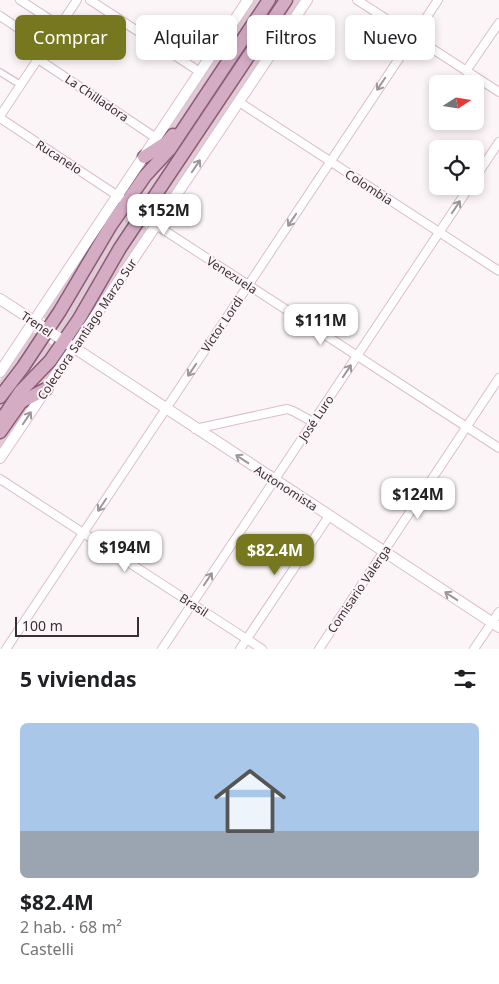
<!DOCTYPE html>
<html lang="es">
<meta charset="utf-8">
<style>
body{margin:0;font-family:"Noto Sans",sans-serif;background:#f6f6f6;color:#202124;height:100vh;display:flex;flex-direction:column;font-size:19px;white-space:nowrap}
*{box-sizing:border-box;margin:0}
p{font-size:16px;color:#757577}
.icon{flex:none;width:28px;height:28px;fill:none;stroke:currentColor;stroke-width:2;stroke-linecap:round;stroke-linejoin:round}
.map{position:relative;height:649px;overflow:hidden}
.sheet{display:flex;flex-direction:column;background:#fff;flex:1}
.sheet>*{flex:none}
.top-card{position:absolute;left:15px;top:15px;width:470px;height:45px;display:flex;gap:10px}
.needle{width:32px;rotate:78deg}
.tools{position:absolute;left:429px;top:75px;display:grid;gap:10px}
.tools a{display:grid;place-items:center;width:55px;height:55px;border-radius:8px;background:#fff;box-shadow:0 2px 8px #0003;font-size:25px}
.scale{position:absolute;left:15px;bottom:12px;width:124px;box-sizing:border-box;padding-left:5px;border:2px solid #3b2d35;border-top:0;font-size:14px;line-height:18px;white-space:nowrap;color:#3b2d35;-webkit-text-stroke:4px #fcf5f8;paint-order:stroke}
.price{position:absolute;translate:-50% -42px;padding:0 11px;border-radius:10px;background:#fff;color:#222;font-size:16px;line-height:32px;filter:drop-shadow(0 1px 2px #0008)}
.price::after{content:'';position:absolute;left:50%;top:30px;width:15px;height:11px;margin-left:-8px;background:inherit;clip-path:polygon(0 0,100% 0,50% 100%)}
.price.selected{background:#76771e;color:#fff}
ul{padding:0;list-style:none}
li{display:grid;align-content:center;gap:10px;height:265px;padding:0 20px}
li+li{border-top:1px solid #e0e0e0}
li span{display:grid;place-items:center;height:155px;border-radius:8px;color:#555}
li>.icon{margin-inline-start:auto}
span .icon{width:90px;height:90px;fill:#fffc;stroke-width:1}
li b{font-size:21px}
h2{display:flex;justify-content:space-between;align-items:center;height:60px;padding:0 20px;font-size:21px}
.pill{padding:0 18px;border-radius:8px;background:#fff;box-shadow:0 2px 8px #0003;font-size:18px;line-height:45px}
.pill.selected{background:#76771e;color:#fff}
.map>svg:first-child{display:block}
.green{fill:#dfcad5}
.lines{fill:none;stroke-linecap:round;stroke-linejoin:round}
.pedestrian-casing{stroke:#ddbcce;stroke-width:8}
.minor-casing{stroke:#ddbcce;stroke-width:10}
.tertiary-casing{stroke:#ddbcce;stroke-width:12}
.primary-casing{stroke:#8c5c78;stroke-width:15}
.pedestrian{stroke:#fff;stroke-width:5.5}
.minor{stroke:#fff;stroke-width:8}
.tertiary{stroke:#fff;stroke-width:10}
.primary{stroke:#d4acc4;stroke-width:12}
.oneway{stroke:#9d969a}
.labels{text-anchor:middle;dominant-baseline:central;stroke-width:4;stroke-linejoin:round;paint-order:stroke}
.street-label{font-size:12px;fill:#3b2d35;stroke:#fcf5f8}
</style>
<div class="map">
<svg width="499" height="649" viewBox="0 0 499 649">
<rect width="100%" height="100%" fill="#fcf5f8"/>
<g class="green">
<path d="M 252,0 L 264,0 L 209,83 L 188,109 L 168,138 L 157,145 Z"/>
<path d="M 274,0 L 281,0 L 142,206 L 135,200 Z"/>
<path d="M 290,0 L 303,0 L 159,213 L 154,214 L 152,210 Z"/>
<path d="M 125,213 L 134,219 L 83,304 L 62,332 L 56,328 Z"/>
<path d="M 107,221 L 48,320 L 46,320 L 42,316 L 43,313 Z"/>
<path d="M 142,225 L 145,225 L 147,231 L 84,324 L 109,273 Z"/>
<path d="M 32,333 L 36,333 L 38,338 L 0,388 L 0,380 Z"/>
<path d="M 47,341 L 55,347 L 0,414 L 0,404 Z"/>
<path d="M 64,352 L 65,354 L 44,384 L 22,399 Z"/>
<path d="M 33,399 L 0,451 L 0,436 L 19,409 Z"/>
</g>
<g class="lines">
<defs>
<path id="pedestrian" d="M 0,72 L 21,85"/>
<g id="minor">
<path d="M 20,0 L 60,26"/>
<path d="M 90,0 L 200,72"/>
<path d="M 357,0 L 499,92"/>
<path d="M 0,16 L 46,47"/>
<path d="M 38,59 L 156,138"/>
<path d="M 466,71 L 499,23"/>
<path d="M 239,102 L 499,271"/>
<path d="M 0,116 L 77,0"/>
<path d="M 0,118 L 118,196 L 156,225 L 499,448"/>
<path d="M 475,178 L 499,142"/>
<path d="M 195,429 L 287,409 L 293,411 L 313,422"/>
<path d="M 0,479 L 262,649"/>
<path d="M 6,649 L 438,0"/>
<path d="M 162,649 L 470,186"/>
<path d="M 240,649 L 329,516"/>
<path d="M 319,649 L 499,378"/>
<path d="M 474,649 L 499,612"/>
</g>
<g id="tertiary">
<path d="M 0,299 L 499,627"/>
<path d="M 0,372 L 248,0"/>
<path d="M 0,458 L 307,0"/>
</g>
<g id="primary">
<path d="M 144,157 L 167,142 L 173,135"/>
<path d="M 0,397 L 23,367 L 60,311 L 111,225 L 145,176 L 170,149 L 269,0"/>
<path d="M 0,422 L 20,392 L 50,361 L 79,319 L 120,248 L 286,0"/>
<path d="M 0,432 L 21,402 L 46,389"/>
</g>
</defs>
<use href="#pedestrian" class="pedestrian-casing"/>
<use href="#minor" class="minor-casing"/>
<use href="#tertiary" class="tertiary-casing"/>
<use href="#primary" class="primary-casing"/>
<use href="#pedestrian" class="pedestrian"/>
<use href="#minor" class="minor"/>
<use href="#tertiary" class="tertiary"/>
<use href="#primary" class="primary"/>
</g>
<defs><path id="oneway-shaft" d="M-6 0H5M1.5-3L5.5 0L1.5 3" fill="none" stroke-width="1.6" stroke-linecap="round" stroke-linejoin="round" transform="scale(1.25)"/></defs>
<g class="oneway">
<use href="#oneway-shaft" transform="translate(381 84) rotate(124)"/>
<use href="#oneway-shaft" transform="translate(196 166) rotate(-56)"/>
<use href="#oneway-shaft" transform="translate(456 207) rotate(-56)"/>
<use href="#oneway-shaft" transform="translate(292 220) rotate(124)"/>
<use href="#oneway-shaft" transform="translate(192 370) rotate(124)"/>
<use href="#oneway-shaft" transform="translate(347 371) rotate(-56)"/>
<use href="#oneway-shaft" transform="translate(27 418) rotate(-56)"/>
<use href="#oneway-shaft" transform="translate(242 459) rotate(-147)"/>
<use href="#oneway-shaft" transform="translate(102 505) rotate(124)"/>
<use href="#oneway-shaft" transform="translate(208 579) rotate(-56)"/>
<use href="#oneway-shaft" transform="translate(451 596) rotate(-147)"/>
</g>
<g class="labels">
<g class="street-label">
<text transform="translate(97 98) rotate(34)">La Chilladora</text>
<text transform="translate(59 157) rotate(33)">Rucanelo</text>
<text transform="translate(369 187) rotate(33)">Colombia</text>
<text transform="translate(232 275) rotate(33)">Venezuela</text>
<text transform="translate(37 324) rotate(34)">Trenel</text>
<text transform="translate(222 324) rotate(-56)">Víctor Lordi</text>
<text transform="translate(87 329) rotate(-56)">Colectora Santiago Marzo Sur</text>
<text transform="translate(316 418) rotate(-56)">José Luro</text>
<text transform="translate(286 488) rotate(33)">Autonomista</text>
<text transform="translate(359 589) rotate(-56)">Comisario Valerga</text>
<text transform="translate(194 605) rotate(33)">Brasil</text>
</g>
</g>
</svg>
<div class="tools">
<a><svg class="needle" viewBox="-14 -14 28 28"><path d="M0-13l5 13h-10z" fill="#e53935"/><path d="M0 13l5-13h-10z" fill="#757577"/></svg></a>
<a><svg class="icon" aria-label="locate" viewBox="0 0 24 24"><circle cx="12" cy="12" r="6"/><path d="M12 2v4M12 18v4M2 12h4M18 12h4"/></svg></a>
</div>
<div class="scale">100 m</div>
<b class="price" style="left:164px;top:236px">$152M</b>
<b class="price" style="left:321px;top:346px">$111M</b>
<b class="price" style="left:418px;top:520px">$124M</b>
<b class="price" style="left:125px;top:573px">$194M</b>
<b class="price selected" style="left:275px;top:576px">$82.4M</b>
<div class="top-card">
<a class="pill selected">Comprar</a>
<a class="pill">Alquilar</a>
<a class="pill">Filtros</a>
<a class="pill">Nuevo</a>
</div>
</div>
<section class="sheet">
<h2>5 viviendas<svg class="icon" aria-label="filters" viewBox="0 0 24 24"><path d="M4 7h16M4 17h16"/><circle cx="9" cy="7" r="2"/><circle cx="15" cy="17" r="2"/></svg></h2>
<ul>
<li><span style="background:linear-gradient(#a9c7e8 70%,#9aa5b1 0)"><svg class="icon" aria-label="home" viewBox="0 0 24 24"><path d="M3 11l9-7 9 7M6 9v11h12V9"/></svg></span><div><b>$82.4M</b><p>2 hab. · 68 m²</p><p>Castelli</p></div></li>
</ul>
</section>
